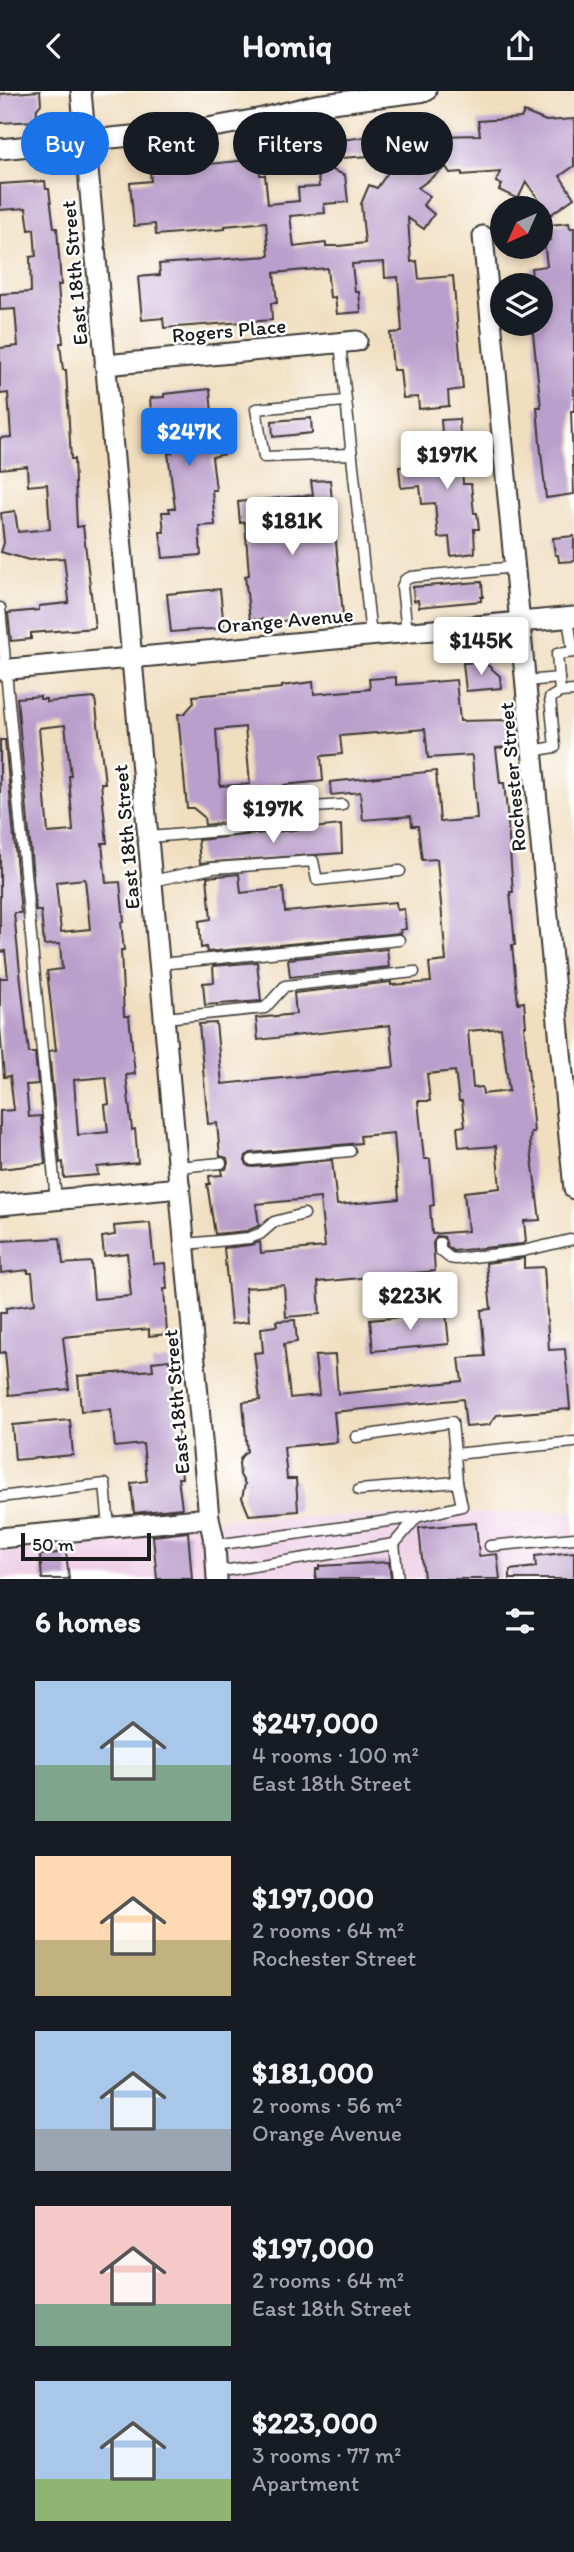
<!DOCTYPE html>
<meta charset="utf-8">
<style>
body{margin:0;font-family:Itim,sans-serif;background:#242831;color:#f1f3f6;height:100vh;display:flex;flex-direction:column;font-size:26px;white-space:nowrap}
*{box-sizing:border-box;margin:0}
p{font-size:23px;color:#9ea1a6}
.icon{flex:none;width:38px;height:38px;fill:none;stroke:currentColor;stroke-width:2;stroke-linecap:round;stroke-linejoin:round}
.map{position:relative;height:1488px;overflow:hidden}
.side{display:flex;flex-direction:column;background:#171b24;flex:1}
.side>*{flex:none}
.banner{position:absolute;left:21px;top:21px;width:532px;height:63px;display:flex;gap:14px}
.needle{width:46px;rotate:225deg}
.controls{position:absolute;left:490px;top:105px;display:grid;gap:14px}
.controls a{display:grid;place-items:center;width:63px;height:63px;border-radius:50%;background:#171b24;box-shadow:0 4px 10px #0003;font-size:35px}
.scale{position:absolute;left:21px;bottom:18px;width:130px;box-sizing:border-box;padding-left:7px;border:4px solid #1c1c1c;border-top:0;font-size:19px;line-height:24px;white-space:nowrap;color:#1c1c1c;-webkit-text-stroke:5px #fff;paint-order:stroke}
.price{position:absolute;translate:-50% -60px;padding:0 16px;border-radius:7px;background:#fff;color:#222;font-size:23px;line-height:46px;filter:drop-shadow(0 2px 4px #0008)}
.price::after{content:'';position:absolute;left:50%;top:42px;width:21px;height:16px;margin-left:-10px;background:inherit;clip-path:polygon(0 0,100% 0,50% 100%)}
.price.current{background:#1a73e8;color:#fff}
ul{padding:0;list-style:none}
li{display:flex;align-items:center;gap:21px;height:175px;padding:0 35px}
li span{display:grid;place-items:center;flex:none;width:196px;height:140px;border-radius:0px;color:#555}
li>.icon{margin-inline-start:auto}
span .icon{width:84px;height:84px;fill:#fffc;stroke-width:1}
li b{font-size:30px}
h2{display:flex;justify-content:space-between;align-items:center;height:84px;padding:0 35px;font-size:30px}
.chip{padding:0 24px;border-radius:32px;background:#171b24;box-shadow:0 4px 10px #0003;font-size:24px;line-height:63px}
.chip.current{background:#1a73e8;color:#fff}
header{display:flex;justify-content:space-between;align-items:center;height:91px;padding:0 35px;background:#171b24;font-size:32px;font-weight:700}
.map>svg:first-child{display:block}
.built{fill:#efd0e6}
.building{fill:#ba9ecb;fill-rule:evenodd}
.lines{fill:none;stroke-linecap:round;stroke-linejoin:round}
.service-casing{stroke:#3c3934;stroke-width:13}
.minor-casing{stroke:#3c3934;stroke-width:23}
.service{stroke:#fff;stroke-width:10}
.minor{stroke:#fff;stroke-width:19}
.labels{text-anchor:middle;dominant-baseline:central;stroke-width:5;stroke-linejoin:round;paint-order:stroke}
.street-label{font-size:21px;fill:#1c1c1c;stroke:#fff}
</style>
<header><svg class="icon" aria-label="back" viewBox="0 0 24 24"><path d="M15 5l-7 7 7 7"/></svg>Homiq<svg class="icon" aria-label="share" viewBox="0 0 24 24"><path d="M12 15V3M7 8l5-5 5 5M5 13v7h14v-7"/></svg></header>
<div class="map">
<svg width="574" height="1488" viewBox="0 0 574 1488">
<rect width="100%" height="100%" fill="#fff"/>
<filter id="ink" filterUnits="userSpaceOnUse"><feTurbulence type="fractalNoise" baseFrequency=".0143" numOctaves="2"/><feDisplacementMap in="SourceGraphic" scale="14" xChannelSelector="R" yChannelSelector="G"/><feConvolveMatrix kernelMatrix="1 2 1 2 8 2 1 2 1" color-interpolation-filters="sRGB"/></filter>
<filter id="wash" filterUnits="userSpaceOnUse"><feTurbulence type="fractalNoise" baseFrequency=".00686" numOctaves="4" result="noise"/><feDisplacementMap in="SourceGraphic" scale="28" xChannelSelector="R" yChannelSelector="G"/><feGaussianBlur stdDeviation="1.57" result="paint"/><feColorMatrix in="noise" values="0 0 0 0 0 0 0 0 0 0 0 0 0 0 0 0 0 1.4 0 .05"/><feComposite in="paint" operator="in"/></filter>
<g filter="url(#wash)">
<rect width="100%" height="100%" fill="#f0debf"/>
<path class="built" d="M 574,1420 L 574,1488 L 0,1488 L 0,1447 L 194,1429 Z"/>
<g id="blocks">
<g class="building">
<path d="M 40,0 L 41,13 L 37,18 L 36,30 L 0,32 L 0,3 Z"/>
<path d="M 524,21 L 546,30 L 574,28 L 574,75 L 560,85 L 574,107 L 550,124 L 526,91 L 518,108 L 499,99 L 502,94 L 496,91 L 500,81 L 462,84 L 462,81 L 450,82 L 446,76 L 418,97 L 430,105 L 423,114 L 434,123 L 424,138 L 408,127 L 411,171 L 417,170 L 419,188 L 453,185 L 463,298 L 448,300 L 449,315 L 419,318 L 418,306 L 403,307 L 400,279 L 393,279 L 390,242 L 402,241 L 398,186 L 385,187 L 384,171 L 352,173 L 355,201 L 359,201 L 361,221 L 337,223 L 335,206 L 330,207 L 327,177 L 274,182 L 277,212 L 271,212 L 272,229 L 164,237 L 163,227 L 142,229 L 138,186 L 160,184 L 159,173 L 269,165 L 266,131 L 225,135 L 225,138 L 156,144 L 155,133 L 134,135 L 130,92 L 151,90 L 150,79 L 258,68 L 260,84 L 265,84 L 268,113 L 299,110 L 298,97 L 319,96 L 317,73 L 345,84 L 348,111 L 324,113 L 325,122 L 290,125 L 294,156 L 326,152 L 326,155 L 339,155 L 365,152 L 361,113 L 369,94 L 377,97 L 401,63 L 326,68 L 324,51 L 389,43 L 390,58 L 422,35 L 432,49 L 438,45 L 480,44 L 478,30 L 521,27 Z"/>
<path d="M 45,90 L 46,98 L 49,98 L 54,137 L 57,137 L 61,194 L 58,194 L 63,252 L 60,252 L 63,279 L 66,279 L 71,368 L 74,368 L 77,436 L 83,435 L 95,537 L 31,542 L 31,548 L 11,550 L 8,522 L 39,519 L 39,515 L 68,512 L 69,509 L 64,467 L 29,469 L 1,461 L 4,452 L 1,422 L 15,420 L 18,441 L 50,438 L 47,393 L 28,395 L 27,375 L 0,378 L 0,347 L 11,346 L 8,302 L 0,303 L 0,257 L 18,255 L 15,218 L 0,219 L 0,203 L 31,201 L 30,166 L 36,165 L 34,138 L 29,139 L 26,117 L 0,119 L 0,93 Z"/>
<path d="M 569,132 L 570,137 L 574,137 L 574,320 L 571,320 L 574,403 L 546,407 L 540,352 L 537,316 L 541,316 L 532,233 L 541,233 L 541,194 L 533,194 L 531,177 L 547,175 L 544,150 L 551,149 L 550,134 Z"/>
<path d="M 210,298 L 213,337 L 228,337 L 230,362 L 212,366 L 216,399 L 212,399 L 215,434 L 199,435 L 201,464 L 163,467 L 160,441 L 164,441 L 162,421 L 170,421 L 169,417 L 175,417 L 168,362 L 172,362 L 171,333 L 152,334 L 150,307 L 164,306 L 164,303 Z"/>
<path d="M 311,327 L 312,342 L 273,346 L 272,330 Z"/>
<path d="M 459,328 L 463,393 L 471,393 L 474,422 L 477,422 L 479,438 L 474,438 L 475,462 L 451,465 L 449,446 L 438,447 L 435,412 L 422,413 L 420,395 L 401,397 L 399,376 L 433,373 L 431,355 L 443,355 L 441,329 Z"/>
<path d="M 330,389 L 343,524 L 262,532 L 262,528 L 250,529 L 245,485 L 249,484 L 245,431 L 240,432 L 238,411 L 313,404 L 311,390 Z"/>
<path d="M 574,445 L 574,470 L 559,471 L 558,464 L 555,464 L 553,447 Z"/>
<path d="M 480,491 L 482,491 L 483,506 L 481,506 L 481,510 L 419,516 L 418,509 L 414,510 L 413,496 Z"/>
<path d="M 220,498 L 224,537 L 171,541 L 167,503 Z"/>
<path d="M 484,571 L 500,585 L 501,597 L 466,600 L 463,572 Z"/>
<path d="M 396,586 L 396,594 L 456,589 L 460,630 L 505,629 L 507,633 L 509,656 L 496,657 L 500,692 L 504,692 L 507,720 L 513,801 L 510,801 L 515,854 L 512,854 L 518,912 L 524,911 L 526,935 L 524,935 L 534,1041 L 531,1041 L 530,1052 L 540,1129 L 524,1130 L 526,1151 L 522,1153 L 453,1160 L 447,1155 L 444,1146 L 437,1145 L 433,1152 L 435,1180 L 318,1191 L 320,1223 L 286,1226 L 284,1194 L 245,1197 L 248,1231 L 231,1233 L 224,1157 L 250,1154 L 260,1151 L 261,1162 L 325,1156 L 320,1107 L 256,1113 L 259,1134 L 256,1136 L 247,1140 L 215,1143 L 207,1093 L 210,1093 L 209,1085 L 222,1084 L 221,1079 L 226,1078 L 228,1072 L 227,1067 L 220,1065 L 217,1032 L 208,1033 L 199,933 L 216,932 L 222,993 L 394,976 L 390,934 L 258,949 L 256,927 L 296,923 L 294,902 L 391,891 L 391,894 L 431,891 L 429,872 L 446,870 L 437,768 L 422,769 L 418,735 L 412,735 L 411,725 L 363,729 L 360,701 L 331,704 L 330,691 L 436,680 L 440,731 L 477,728 L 472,664 L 428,667 L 425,638 L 340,645 L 342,663 L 321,665 L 323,690 L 284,694 L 284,709 L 278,710 L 269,720 L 269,726 L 205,734 L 204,726 L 193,717 L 187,717 L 178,623 L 184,623 L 194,612 L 193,605 L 282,597 L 282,595 L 313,591 L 314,603 L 370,598 L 369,588 ZM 245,636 L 250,693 L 220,695 L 216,639 ZM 501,937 L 509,1000 L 483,1003 L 482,996 L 473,997 L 468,940 ZM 455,980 L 459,1010 L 462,1010 L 465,1035 L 457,1036 L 459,1056 L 469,1055 L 470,1057 L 496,1055 L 500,1097 L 464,1101 L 468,1140 L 432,1143 L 430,1115 L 434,1114 L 430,1068 L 424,1068 L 418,1010 L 430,1010 L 427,983 ZM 394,1042 L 399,1108 L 337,1114 L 332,1069 L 253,1076 L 248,1075 L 245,1070 L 246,1065 L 251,1062 L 361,1052 L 360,1045 Z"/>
<path d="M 40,605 L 40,608 L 46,608 L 46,611 L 95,607 L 105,692 L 101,692 L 107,752 L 102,752 L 106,792 L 120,791 L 124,831 L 121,831 L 124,859 L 121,859 L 124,925 L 129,925 L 135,983 L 126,984 L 132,1039 L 135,1038 L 138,1072 L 97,1076 L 98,1084 L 64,1087 L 63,1071 L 60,1072 L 49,960 L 56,959 L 47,880 L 62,878 L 60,853 L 44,854 L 41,820 L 36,820 L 17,607 ZM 65,634 L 71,685 L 69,685 L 73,740 L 48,742 L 39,637 ZM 85,788 L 90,838 L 61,841 L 56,791 ZM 106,986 L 109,1013 L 105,1014 L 108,1041 L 78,1044 L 74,989 Z"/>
<path d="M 0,649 L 5,649 L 21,822 L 14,822 L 21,891 L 29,962 L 35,962 L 38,993 L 26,994 L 29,1026 L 41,1025 L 45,1073 L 0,1078 L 0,1020 L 14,1019 L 10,985 L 4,986 L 0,936 L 0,887 L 8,887 L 5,860 L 0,861 Z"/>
<path d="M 341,734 L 342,762 L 200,772 L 198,749 Z"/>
<path d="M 239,783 L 241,802 L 283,797 L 285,821 L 396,811 L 397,819 L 404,818 L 406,838 L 400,839 L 401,842 L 207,861 L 206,856 L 201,857 L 199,830 L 211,828 L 207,786 Z"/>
<path d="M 387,858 L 389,876 L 290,886 L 288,868 Z"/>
<path d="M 257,871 L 261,910 L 205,914 L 203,892 L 214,891 L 213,875 Z"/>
<path d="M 150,1132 L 154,1173 L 165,1172 L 167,1198 L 164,1198 L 167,1243 L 149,1245 L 149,1238 L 63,1246 L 69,1298 L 9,1304 L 5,1261 L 0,1262 L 0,1222 L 6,1222 L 6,1217 L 35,1213 L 32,1182 L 28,1182 L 28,1179 L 1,1182 L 0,1150 L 60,1147 L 63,1173 L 91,1171 L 94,1208 L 131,1205 L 127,1162 L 104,1165 L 102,1146 L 115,1144 L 114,1135 Z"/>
<path d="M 524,1167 L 524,1177 L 544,1176 L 549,1259 L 565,1258 L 570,1318 L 497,1324 L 489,1334 L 466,1336 L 463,1308 L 334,1321 L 337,1351 L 284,1356 L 287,1388 L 296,1388 L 298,1420 L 249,1424 L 242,1407 L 245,1393 L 240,1384 L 239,1372 L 241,1366 L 247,1360 L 243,1311 L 260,1309 L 254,1262 L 263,1261 L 261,1237 L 277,1235 L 276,1230 L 295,1229 L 297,1251 L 284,1253 L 290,1307 L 319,1304 L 315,1265 L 335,1264 L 338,1303 L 462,1290 L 459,1267 L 485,1265 L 481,1219 L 491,1218 L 486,1172 Z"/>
<path d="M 446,1222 L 449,1253 L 373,1260 L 370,1229 Z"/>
<path d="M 169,1269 L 179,1349 L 182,1387 L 178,1387 L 182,1417 L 134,1422 L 131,1392 L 147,1390 L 143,1353 L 115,1356 L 111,1318 L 81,1320 L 78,1285 L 153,1279 L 152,1271 Z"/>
<path d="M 70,1329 L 73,1364 L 15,1369 L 12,1334 Z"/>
<path d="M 476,1432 L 479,1465 L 497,1463 L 500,1488 L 424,1488 L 419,1437 Z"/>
<path d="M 188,1441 L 192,1488 L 157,1488 L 153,1445 Z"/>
<path d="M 66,1461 L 69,1488 L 42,1488 L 40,1464 Z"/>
<path d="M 574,1461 L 574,1488 L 510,1488 L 510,1479 L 536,1476 L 535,1465 Z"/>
<path d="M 389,1471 L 391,1488 L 316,1488 L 316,1478 L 319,1478 L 319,1475 Z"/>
</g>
</g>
</g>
<g filter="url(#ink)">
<use href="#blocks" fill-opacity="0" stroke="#3c3934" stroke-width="2"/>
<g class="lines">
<defs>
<g id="service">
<path d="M 340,252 L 371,545"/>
<path d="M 345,310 L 256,318 L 264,366 L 351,363"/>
<path d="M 0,517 L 56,1109"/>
<path d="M 568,527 L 573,561"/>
<path d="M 407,541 L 402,496 L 405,489 L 411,486 L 515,476"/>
<path d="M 526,590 L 559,587"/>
<path d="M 560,601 L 557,563 L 574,561"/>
<path d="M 532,660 L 555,656 L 550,607 L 560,601 L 574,600"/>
<path d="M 149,746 L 233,739 L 281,732 L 314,716 L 342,714"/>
<path d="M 152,790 L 213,777 L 313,770 L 317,789 L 400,780"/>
<path d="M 160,873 L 399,849"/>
<path d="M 165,927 L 265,917 L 285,895 L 414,881"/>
<path d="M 252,1069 L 350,1060"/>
<path d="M 178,1076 L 221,1072"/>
<path d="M 440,1152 L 440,1159 L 450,1167 L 456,1168 L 523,1160 L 574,1148"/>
<path d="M 186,1153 L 249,1147 L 260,1143 L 274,1131 L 304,1123"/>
<path d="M 356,1346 L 452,1331 L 455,1363"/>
<path d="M 359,1399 L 457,1391 L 455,1363 L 574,1351"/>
<path d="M 0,1406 L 105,1393 L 109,1437"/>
<path d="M 394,1453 L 398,1488"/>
<path d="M 215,1454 L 417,1426"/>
<path d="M 490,1455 L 574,1447"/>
<path d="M 216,1481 L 394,1453 L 417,1426 L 462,1415 L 457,1391"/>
</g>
<g id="minor">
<path d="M 81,0 L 209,1427 L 215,1454 L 217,1488"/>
<path d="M 0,58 L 202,38 L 263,27 L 316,14 L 426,0"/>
<path d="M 483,145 L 574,1098"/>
<path d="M 105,274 L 357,250"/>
<path d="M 0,579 L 574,526"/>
<path d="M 0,1114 L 180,1097"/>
<path d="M 0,1447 L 209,1427"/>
</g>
</defs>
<use href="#service" class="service-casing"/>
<use href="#minor" class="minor-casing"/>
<use href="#service" class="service"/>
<use href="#minor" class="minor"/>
</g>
</g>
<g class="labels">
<g class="street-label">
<text transform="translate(74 182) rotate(-95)">East 18th Street</text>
<text transform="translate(229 239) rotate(-5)">Rogers Place</text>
<text transform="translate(285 529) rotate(-5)">Orange Avenue</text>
<text transform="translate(512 686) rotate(-95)">Rochester Street</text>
<text transform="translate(126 746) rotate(-95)">East 18th Street</text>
<text transform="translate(176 1311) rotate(-95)">East 18th Street</text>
</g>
</g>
</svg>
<div class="controls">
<a><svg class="needle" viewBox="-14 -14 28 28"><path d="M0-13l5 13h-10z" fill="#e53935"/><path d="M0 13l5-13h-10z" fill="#9ea1a6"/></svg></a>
<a><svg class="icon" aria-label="layers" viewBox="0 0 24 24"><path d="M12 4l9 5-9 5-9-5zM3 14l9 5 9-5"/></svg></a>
</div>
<div class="scale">50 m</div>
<b class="price current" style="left:189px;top:377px">$247K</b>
<b class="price" style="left:447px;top:400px">$197K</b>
<b class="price" style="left:292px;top:466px">$181K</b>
<b class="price" style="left:481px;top:586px">$145K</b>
<b class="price" style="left:273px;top:754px">$197K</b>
<b class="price" style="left:410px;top:1241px">$223K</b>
<div class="banner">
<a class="chip current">Buy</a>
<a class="chip">Rent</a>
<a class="chip">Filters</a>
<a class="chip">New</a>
</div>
</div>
<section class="side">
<h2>6 homes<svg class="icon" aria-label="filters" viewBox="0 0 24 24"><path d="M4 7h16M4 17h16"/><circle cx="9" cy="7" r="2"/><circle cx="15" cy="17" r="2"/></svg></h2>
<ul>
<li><span style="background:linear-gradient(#a9c7e8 60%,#7fa58c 0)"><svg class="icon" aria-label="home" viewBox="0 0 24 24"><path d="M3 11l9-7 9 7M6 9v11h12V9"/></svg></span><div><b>$247,000</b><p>4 rooms · 100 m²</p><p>East 18th Street</p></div></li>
<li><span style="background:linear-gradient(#ffd9b3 60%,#c2b280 0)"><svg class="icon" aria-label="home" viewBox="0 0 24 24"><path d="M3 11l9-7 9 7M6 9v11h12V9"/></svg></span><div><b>$197,000</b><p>2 rooms · 64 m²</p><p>Rochester Street</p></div></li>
<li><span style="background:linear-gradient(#a9c7e8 70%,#9aa5b1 0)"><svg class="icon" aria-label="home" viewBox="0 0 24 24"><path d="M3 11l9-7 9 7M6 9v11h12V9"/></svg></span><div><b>$181,000</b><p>2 rooms · 56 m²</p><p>Orange Avenue</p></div></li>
<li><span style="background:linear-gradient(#f6c9c9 70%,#7fa58c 0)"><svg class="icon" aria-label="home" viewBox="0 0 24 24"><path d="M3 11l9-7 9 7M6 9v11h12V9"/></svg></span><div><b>$197,000</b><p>2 rooms · 64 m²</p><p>East 18th Street</p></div></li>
<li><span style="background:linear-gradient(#a9c7e8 70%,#8fb573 0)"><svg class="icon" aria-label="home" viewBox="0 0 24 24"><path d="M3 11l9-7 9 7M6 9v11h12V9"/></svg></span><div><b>$223,000</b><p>3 rooms · 77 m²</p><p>Apartment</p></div></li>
</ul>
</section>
